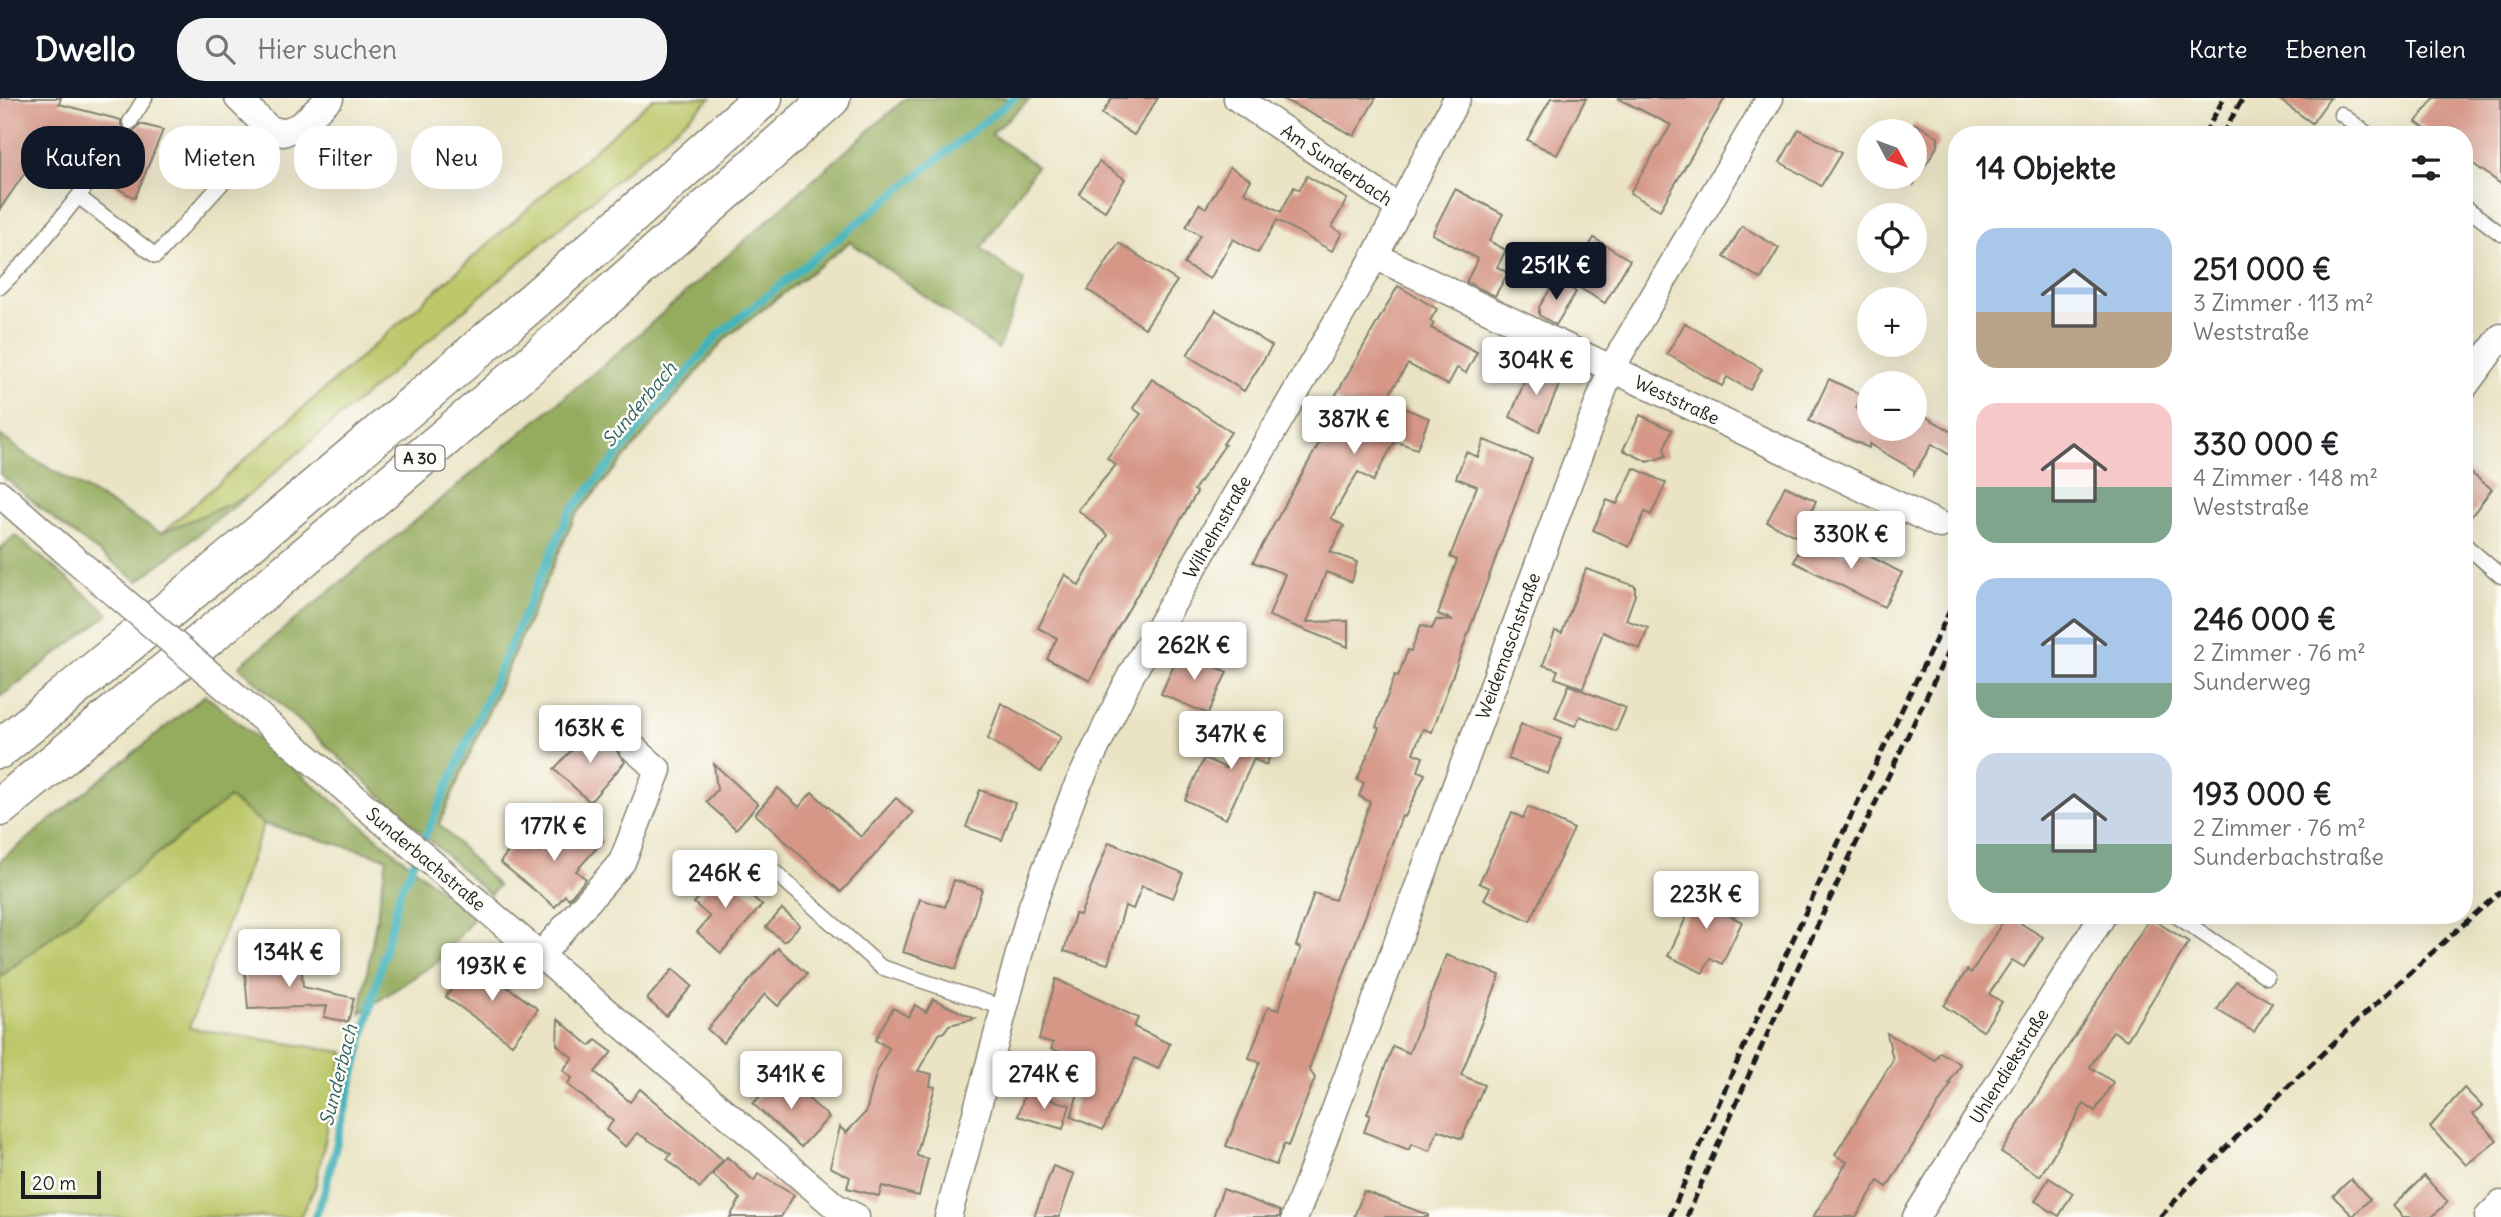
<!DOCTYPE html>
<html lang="de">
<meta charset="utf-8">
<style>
body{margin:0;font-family:Delius,sans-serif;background:#f2f2f2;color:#202124;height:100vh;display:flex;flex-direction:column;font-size:26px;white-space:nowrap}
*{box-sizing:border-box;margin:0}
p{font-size:23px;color:#757577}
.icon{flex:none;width:38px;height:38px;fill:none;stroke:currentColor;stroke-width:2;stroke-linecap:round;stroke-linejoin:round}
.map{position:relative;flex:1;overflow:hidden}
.details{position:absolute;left:1948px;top:28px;width:525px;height:798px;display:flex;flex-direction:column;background:#fff;border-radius:28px;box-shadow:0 7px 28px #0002}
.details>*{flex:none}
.banner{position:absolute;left:21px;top:28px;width:665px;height:63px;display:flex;gap:14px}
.needle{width:46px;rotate:131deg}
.tools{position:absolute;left:1857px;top:21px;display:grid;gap:14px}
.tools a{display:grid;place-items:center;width:70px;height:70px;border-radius:50%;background:#fff;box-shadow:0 7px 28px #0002;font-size:35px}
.scale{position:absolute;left:21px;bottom:18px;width:80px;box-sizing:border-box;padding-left:7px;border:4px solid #1c1c1c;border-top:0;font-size:19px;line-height:24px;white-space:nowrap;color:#1c1c1c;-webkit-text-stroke:5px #fdfcf7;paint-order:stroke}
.price{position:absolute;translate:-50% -60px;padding:0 16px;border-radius:7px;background:#fff;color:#222;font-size:23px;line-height:46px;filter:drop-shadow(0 2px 4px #0008)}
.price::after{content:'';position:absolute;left:50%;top:42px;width:21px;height:16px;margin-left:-10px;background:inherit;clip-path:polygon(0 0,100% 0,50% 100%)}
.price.active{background:#111827;color:#fff}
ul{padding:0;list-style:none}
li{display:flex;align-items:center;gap:21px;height:175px;padding:0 28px}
li span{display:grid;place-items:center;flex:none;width:196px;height:140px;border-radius:21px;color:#555}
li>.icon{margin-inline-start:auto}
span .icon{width:84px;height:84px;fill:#fffc;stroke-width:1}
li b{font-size:30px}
h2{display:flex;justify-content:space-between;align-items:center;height:84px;padding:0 28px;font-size:30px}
.tag{padding:0 24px;border-radius:28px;background:#fff;box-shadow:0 7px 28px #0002;font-size:24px;line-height:63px}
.tag.active{background:#111827;color:#fff}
header{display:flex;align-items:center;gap:42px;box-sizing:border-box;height:98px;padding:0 35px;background:#111827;color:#fff}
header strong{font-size:33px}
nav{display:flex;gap:38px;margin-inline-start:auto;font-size:24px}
.search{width:490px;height:63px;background:#f2f2f2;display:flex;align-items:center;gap:18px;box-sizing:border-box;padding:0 24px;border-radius:28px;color:#757577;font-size:26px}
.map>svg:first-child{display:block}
.green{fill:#bcc86a;stroke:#6c7243;stroke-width:2}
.forest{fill:#95ac5e;stroke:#58643d;stroke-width:2}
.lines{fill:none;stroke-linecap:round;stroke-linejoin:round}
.stream{stroke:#42b3ba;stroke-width:8}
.building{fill:#d69787}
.service-casing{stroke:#838070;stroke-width:17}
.minor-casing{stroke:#838070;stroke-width:29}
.motorway-casing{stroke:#838070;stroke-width:41}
.service{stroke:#fff;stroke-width:14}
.minor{stroke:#fff;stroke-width:26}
.motorway{stroke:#fff;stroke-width:38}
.rail{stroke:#1c1c1c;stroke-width:5;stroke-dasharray:10 5;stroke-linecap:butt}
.minor-bridge-casing{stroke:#838070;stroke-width:29;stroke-linecap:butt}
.minor-bridge{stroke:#fff;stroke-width:26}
.labels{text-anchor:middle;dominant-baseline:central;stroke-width:5;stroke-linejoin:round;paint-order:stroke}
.shield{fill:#fdfcf7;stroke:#605f5e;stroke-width:2}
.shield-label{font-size:16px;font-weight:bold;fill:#1c1c1c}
.street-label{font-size:18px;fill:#1c1c1c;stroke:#fdfcf7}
.water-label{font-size:19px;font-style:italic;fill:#2d6063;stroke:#fdfcf7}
</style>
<header>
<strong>Dwello</strong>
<div class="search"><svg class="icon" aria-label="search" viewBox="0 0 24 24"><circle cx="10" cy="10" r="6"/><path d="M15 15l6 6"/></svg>Hier suchen</div>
<nav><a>Karte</a><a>Ebenen</a><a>Teilen</a></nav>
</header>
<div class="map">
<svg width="2501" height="1119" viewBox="0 0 2501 1119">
<rect width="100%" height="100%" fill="#fdfcf7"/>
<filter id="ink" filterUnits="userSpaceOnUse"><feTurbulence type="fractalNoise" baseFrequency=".0143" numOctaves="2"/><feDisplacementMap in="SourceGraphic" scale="14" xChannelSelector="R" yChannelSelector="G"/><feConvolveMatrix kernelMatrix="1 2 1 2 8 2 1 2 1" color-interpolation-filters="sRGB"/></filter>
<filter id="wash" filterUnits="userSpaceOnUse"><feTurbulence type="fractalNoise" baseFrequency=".00686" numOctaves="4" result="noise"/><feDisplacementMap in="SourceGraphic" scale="28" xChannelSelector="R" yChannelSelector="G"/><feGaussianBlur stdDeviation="1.57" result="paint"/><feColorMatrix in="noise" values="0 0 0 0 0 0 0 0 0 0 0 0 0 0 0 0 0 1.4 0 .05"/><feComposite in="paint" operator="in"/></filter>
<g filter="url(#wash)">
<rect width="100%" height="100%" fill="#eae4c5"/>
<g class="green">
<path d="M 653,0 L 711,0 L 248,398 L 161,436 Z"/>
<path d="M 229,700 L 264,726 L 189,930 L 344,954 L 315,1089 L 300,1119 L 0,1119 L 0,879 Z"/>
</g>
<g class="forest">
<path d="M 906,0 L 1031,0 L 991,36 L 1037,68 L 981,151 L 1024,183 L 998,251 L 850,144 L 726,240 L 575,418 L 439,726 L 498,788 L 490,797 L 239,568 L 613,259 Z"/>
<path d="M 0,337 L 25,356 L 161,435 L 248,398 L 138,483 L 58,424 L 0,376 Z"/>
<path d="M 15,437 L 109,516 L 0,599 L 0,451 Z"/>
<path d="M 205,597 L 474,820 L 440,862 L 360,915 L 387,760 L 264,726 L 229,700 L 0,879 L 0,763 Z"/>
</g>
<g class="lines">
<g class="stream">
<path d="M 425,739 L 569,415 L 719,236 L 1014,0"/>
<path d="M 315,1119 L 324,1096 L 399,796 L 415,761"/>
</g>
</g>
<g id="blocks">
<g class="building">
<path d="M 0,0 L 61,0 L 59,6 L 121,22 L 121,28 L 126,32 L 134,33 L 140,26 L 163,32 L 135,100 L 103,82 L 104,74 L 100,69 L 92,68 L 87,72 L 44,47 L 0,111 Z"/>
<path d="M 1112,0 L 1158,0 L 1134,37 L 1102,16 Z"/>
<path d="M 1281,0 L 1376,0 L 1354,38 Z"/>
<path d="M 1551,0 L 1586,0 L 1557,57 L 1527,42 Z"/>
<path d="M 1617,0 L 1725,0 L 1660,112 L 1630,95 L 1671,27 Z"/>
<path d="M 2277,0 L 2330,0 L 2312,25 Z"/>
<path d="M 2434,0 L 2501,0 L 2501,86 L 2464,59 L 2464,37 L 2434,37 L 2416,24 Z"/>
<path d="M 1914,25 L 1938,39 L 1938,47 L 1914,86 Z"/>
<path d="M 1799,31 L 1841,55 L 1821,88 L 1780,64 Z"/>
<path d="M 1099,64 L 1125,81 L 1105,113 L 1079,96 Z"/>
<path d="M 1230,69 L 1251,82 L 1244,94 L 1281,114 L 1294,89 L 1299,92 L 1307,78 L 1347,101 L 1332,129 L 1342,135 L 1332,153 L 1277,122 L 1258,155 L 1233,141 L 1210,181 L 1184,166 L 1200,137 L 1186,129 L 1199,106 L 1206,110 Z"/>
<path d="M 1455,91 L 1503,116 L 1489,143 L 1506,152 L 1497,169 L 1508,175 L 1495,198 L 1466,184 L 1478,161 L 1432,136 Z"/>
<path d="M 1742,128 L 1779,150 L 1761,181 L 1724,159 Z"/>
<path d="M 1594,140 L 1630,162 L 1605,205 L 1568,183 Z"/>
<path d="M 1119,145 L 1177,183 L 1145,230 L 1088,192 Z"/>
<path d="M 1556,182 L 1576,194 L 1556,227 L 1539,217 L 1539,209 Z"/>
<path d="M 1398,188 L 1437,211 L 1430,223 L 1434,225 L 1431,230 L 1477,254 L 1466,275 L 1457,270 L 1448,287 L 1408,266 L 1385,303 L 1429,320 L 1417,351 L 1395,343 L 1373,383 L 1358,374 L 1331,420 L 1344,428 L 1330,454 L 1357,464 L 1352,484 L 1326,474 L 1307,524 L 1348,523 L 1348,549 L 1269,518 L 1285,476 L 1253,464 L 1342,304 L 1334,300 Z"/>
<path d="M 1216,212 L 1272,248 L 1244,293 L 1187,257 Z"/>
<path d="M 1685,225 L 1762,271 L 1750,292 L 1727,279 L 1722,288 L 1667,256 Z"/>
<path d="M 1532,265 L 1563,278 L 1539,334 L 1510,319 Z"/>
<path d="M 1152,281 L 1231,334 L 1223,346 L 1225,347 L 1194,392 L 1197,394 L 1110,543 L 1090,583 L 1047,561 L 1057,540 L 1038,530 L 1065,476 L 1079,488 L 1108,437 L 1078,412 L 1116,367 L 1107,360 L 1141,316 L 1133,310 Z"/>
<path d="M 1829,281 L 1862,297 L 1856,310 L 1869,317 L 1869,331 L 1914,331 L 1914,312 L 1956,336 L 1956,361 L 1932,346 L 1914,376 L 1914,372 L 1869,346 L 1869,350 L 1809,323 Z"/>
<path d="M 1640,317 L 1672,332 L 1664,350 L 1666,358 L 1648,364 L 1623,352 Z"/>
<path d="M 1484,342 L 1532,361 L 1432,634 L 1423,631 L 1413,655 L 1423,659 L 1418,673 L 1425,676 L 1405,719 L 1402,718 L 1309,971 L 1315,980 L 1288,1048 L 1284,1046 L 1276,1067 L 1226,1048 L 1260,964 L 1249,960 L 1268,909 L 1278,912 L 1301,850 L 1296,848 L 1314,795 L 1335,802 L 1370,704 L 1359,698 L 1364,685 L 1357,682 L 1379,630 L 1376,629 L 1395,577 L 1398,578 L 1408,552 L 1411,553 L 1421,527 L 1432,531 L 1436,522 L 1453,522 L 1438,516 L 1457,462 L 1450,459 L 1477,388 L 1456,380 L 1466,354 L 1478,359 Z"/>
<path d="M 1634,370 L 1666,385 L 1651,417 L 1645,414 L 1629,449 L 1593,432 L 1607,402 L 1617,406 Z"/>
<path d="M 2464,370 L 2492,391 L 2464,428 Z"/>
<path d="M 1785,388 L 1816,403 L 1799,440 L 1767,424 Z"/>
<path d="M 1804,440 L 1844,457 L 1849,447 L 1902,475 L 1884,509 L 1794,464 Z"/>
<path d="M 1586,471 L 1635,488 L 1635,497 L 1626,522 L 1648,530 L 1640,551 L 1603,534 L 1583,590 L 1555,580 L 1558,572 L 1543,567 L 1555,533 L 1562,535 Z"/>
<path d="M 1180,552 L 1227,574 L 1208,616 L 1161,596 Z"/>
<path d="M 1569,587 L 1626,610 L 1616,633 L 1580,618 L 1575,628 L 1555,620 Z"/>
<path d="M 1001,605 L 1061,639 L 1041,674 L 988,641 Z"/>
<path d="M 1245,623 L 1279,637 L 1266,667 L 1254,661 L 1226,721 L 1185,702 L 1204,660 L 1226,670 Z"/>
<path d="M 1521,626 L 1561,641 L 1548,676 L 1508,661 Z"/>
<path d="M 592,630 L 616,652 L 625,664 L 590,704 L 554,671 Z"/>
<path d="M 714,666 L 758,706 L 736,731 L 706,704 L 717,692 Z"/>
<path d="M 778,690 L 799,709 L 812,694 L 861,739 L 896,700 L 913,715 L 841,794 L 755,716 Z"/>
<path d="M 980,692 L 1015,705 L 1002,742 L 966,729 Z"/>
<path d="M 1528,709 L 1574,731 L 1530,823 L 1484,801 L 1490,790 L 1479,785 L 1512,715 L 1523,720 Z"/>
<path d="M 578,721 L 603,743 L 576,773 L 586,781 L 569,801 L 565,797 L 555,809 L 500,764 L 521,738 L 540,754 L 546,746 L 552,751 Z"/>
<path d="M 1109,744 L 1183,775 L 1173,800 L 1142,788 L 1133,811 L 1125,808 L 1108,866 L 1064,853 L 1075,816 L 1080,817 Z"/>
<path d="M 714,776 L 726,776 L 762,807 L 721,855 L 697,834 L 710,819 L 694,805 L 708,789 L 708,783 Z"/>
<path d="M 954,782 L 982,791 L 956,871 L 903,854 L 920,801 L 945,809 Z"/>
<path d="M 1701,788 L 1737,804 L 1730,818 L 1742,824 L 1722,866 L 1710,860 L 1703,875 L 1668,858 Z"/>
<path d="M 782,811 L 800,827 L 784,844 L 766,829 Z"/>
<path d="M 2007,817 L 2043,839 L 2024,869 L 2012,862 L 1989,896 L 2002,904 L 1983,933 L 1944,908 L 1967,872 L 1971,875 Z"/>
<path d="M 2150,820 L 2189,844 L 2127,942 L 2113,933 L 2090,969 L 2113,984 L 2095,1013 L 2084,1006 L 2040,1078 L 2001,1054 Z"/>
<path d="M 778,850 L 807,876 L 778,908 L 765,896 L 723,945 L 707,931 Z"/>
<path d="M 1446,857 L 1500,877 L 1461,977 L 1484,987 L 1462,1041 L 1438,1032 L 1430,1053 L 1411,1046 L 1409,1052 L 1364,1034 L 1370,1017 L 1367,1016 L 1393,948 L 1409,955 Z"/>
<path d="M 287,860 L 287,863 L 301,862 L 303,889 L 354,900 L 348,924 L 324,919 L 327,908 L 248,911 L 244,863 Z"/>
<path d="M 471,863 L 538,911 L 512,946 L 446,899 Z"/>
<path d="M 673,871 L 692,888 L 666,918 L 647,901 Z"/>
<path d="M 1056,881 L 1138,920 L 1134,929 L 1170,946 L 1158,971 L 1135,960 L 1103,1032 L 1071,1019 L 1088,961 L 1051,951 L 1053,945 L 1039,941 Z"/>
<path d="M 2236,883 L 2272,905 L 2254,934 L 2217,912 Z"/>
<path d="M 933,901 L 975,921 L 949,927 L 944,934 L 939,936 L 918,973 L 932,976 L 930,988 L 935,989 L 917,1055 L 917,1058 L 928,1061 L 919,1098 L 882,1088 L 879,1098 L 847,1090 L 850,1079 L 830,1069 L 840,1029 L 846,1035 L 866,1014 L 876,976 L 889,950 L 875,942 L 893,910 L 909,919 L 915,907 L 926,914 Z"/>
<path d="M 558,921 L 590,948 L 596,942 L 612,954 L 595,974 L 630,1004 L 640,991 L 723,1062 L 700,1090 L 667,1061 L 671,1056 L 637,1035 L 626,1049 L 606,1032 L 613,1023 L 567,986 L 572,980 L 563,972 L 573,960 L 557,947 Z"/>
<path d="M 1887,935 L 1935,962 L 1940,954 L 1960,966 L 1949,985 L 1951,986 L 1887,1089 L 1878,1083 L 1856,1119 L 1813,1119 L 1847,1064 L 1835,1057 L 1893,962 Z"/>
<path d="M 780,976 L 829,1019 L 801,1049 L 753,1006 Z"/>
<path d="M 2464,990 L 2482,1008 L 2473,1016 L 2497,1042 L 2466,1067 L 2430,1029 Z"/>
<path d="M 1025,995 L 1070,1007 L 1063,1031 L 1018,1018 Z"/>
<path d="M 727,1059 L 754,1083 L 758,1076 L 794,1097 L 781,1119 L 730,1119 L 740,1101 L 712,1076 Z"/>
<path d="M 1053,1068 L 1074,1076 L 1059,1119 L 1034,1119 Z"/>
<path d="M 2424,1078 L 2448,1104 L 2432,1119 L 2403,1119 L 2393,1108 Z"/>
<path d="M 2049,1080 L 2073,1095 L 2059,1118 L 2035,1103 Z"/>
<path d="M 2351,1081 L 2370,1101 L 2353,1118 L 2333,1098 Z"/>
<path d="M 1223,1091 L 1280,1113 L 1280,1119 L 1213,1119 Z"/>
<path d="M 1364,1093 L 1428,1117 L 1428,1119 L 1354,1119 Z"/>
</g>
</g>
</g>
<g filter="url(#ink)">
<use href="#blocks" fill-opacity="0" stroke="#838070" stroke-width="2"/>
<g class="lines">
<defs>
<g id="service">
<path d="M 2341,16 L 2369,37"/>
<path d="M 130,24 L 145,0"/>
<path d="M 79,99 L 156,158 L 253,51 L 268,30"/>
<path d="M 2464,108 L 2501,136"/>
<path d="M 0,189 L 30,159 L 95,77"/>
<path d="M 2464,446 L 2501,478"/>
<path d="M 758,759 L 881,869 L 1004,910"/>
<path d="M 2175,817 L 2267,879"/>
</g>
<g id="minor">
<path d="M 238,0 L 268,30 L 283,35 L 301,27 L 330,0"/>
<path d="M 1237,0 L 1401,111"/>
<path d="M 1375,158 L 1940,427"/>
<path d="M 2464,289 L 2501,239"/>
<path d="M 0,396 L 64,452"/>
<path d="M 258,617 L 836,1109 L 856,1119"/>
<path d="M 540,858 L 622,764 L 658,672 L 631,648"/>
<path d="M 948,1119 L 1032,808 L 1074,695 L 1131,577 L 1375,158 L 1457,0"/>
<path d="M 1295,1119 L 1611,271 L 1770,0"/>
<path d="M 1916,1119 L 2103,817"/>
<path d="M 2488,1119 L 2501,1106"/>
</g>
<g id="motorway">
<path d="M 0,651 C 259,439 515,224 763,0"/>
<path d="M 0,709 L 269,489 L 529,268 L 831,0"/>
</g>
</defs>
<use href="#service" class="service-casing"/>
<use href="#minor" class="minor-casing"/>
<use href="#motorway" class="motorway-casing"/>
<use href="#service" class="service"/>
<use href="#minor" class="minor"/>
<use href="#motorway" class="motorway"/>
<g class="rail">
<path d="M 2204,37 L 2224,0"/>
<path d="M 2222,37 L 2243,0"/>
<path d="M 1670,1119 C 1758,909 1857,704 1956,500"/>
<path d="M 1687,1119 C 1770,922 1864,729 1956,537"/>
<path d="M 2160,1119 C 2267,1003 2383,898 2501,793"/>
</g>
<defs>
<path id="minor-bridge" d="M 64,452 L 258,617"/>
</defs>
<use href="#minor-bridge" class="minor-bridge-casing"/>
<use href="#minor-bridge" class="minor-bridge"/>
</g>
</g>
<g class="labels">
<rect class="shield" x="395.5" y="347.5" width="49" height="25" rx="5"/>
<g class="shield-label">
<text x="420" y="360">A 30</text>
</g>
<g class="street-label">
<text transform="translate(1337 67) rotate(34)">Am Sunderbach</text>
<text transform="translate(1677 302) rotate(25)">Weststraße</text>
<text transform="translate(1217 429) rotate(-60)">Wilhelmstraße</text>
<text transform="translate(1508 548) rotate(-70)">Weidemaschstraße</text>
<text transform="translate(426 761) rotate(40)">Sunderbachstraße</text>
<text transform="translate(2009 968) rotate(-58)">Uhlendiekstraße</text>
</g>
<g class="water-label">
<text transform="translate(639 306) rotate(-50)">Sunderbach</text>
<text transform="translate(338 977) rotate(-76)">Sunderbach</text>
</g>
</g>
</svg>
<div class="tools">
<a><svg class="needle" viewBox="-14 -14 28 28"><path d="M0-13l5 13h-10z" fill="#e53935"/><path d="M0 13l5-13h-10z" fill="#757577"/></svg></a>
<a><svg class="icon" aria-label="locate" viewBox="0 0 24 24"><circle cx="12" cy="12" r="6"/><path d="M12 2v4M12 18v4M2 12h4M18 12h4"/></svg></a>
<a>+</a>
<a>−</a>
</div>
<div class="scale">20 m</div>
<b class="price active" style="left:1556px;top:204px">251K €</b>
<b class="price" style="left:1536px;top:299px">304K €</b>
<b class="price" style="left:1354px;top:358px">387K €</b>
<b class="price" style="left:1851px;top:473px">330K €</b>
<b class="price" style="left:1194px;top:584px">262K €</b>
<b class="price" style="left:590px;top:667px">163K €</b>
<b class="price" style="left:1231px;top:673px">347K €</b>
<b class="price" style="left:554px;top:765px">177K €</b>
<b class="price" style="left:725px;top:812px">246K €</b>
<b class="price" style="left:1706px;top:833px">223K €</b>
<b class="price" style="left:289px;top:891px">134K €</b>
<b class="price" style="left:492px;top:905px">193K €</b>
<b class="price" style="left:791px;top:1013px">341K €</b>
<b class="price" style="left:1044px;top:1013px">274K €</b>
<div class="banner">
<a class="tag active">Kaufen</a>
<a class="tag">Mieten</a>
<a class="tag">Filter</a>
<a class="tag">Neu</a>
</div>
<section class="details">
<h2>14 Objekte<svg class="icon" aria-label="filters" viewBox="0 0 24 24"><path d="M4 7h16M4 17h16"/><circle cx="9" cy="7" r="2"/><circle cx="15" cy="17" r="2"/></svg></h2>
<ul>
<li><span style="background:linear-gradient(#a9c7e8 60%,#b9a48a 0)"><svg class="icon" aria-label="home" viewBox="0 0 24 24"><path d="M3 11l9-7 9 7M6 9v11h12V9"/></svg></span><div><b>251 000 €</b><p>3 Zimmer · 113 m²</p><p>Weststraße</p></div></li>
<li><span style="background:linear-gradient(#f6c9c9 60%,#7fa58c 0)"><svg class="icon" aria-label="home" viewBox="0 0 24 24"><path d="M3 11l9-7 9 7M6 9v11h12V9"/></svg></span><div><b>330 000 €</b><p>4 Zimmer · 148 m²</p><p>Weststraße</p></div></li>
<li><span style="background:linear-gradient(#a9c7e8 75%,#7fa58c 0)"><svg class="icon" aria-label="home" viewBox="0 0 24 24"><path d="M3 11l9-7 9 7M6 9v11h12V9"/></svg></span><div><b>246 000 €</b><p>2 Zimmer · 76 m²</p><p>Sunderweg</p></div></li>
<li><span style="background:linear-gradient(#c9d6e8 65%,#7fa58c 0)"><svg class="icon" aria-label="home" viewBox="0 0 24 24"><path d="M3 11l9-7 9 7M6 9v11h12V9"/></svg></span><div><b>193 000 €</b><p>2 Zimmer · 76 m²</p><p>Sunderbachstraße</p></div></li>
</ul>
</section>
</div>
